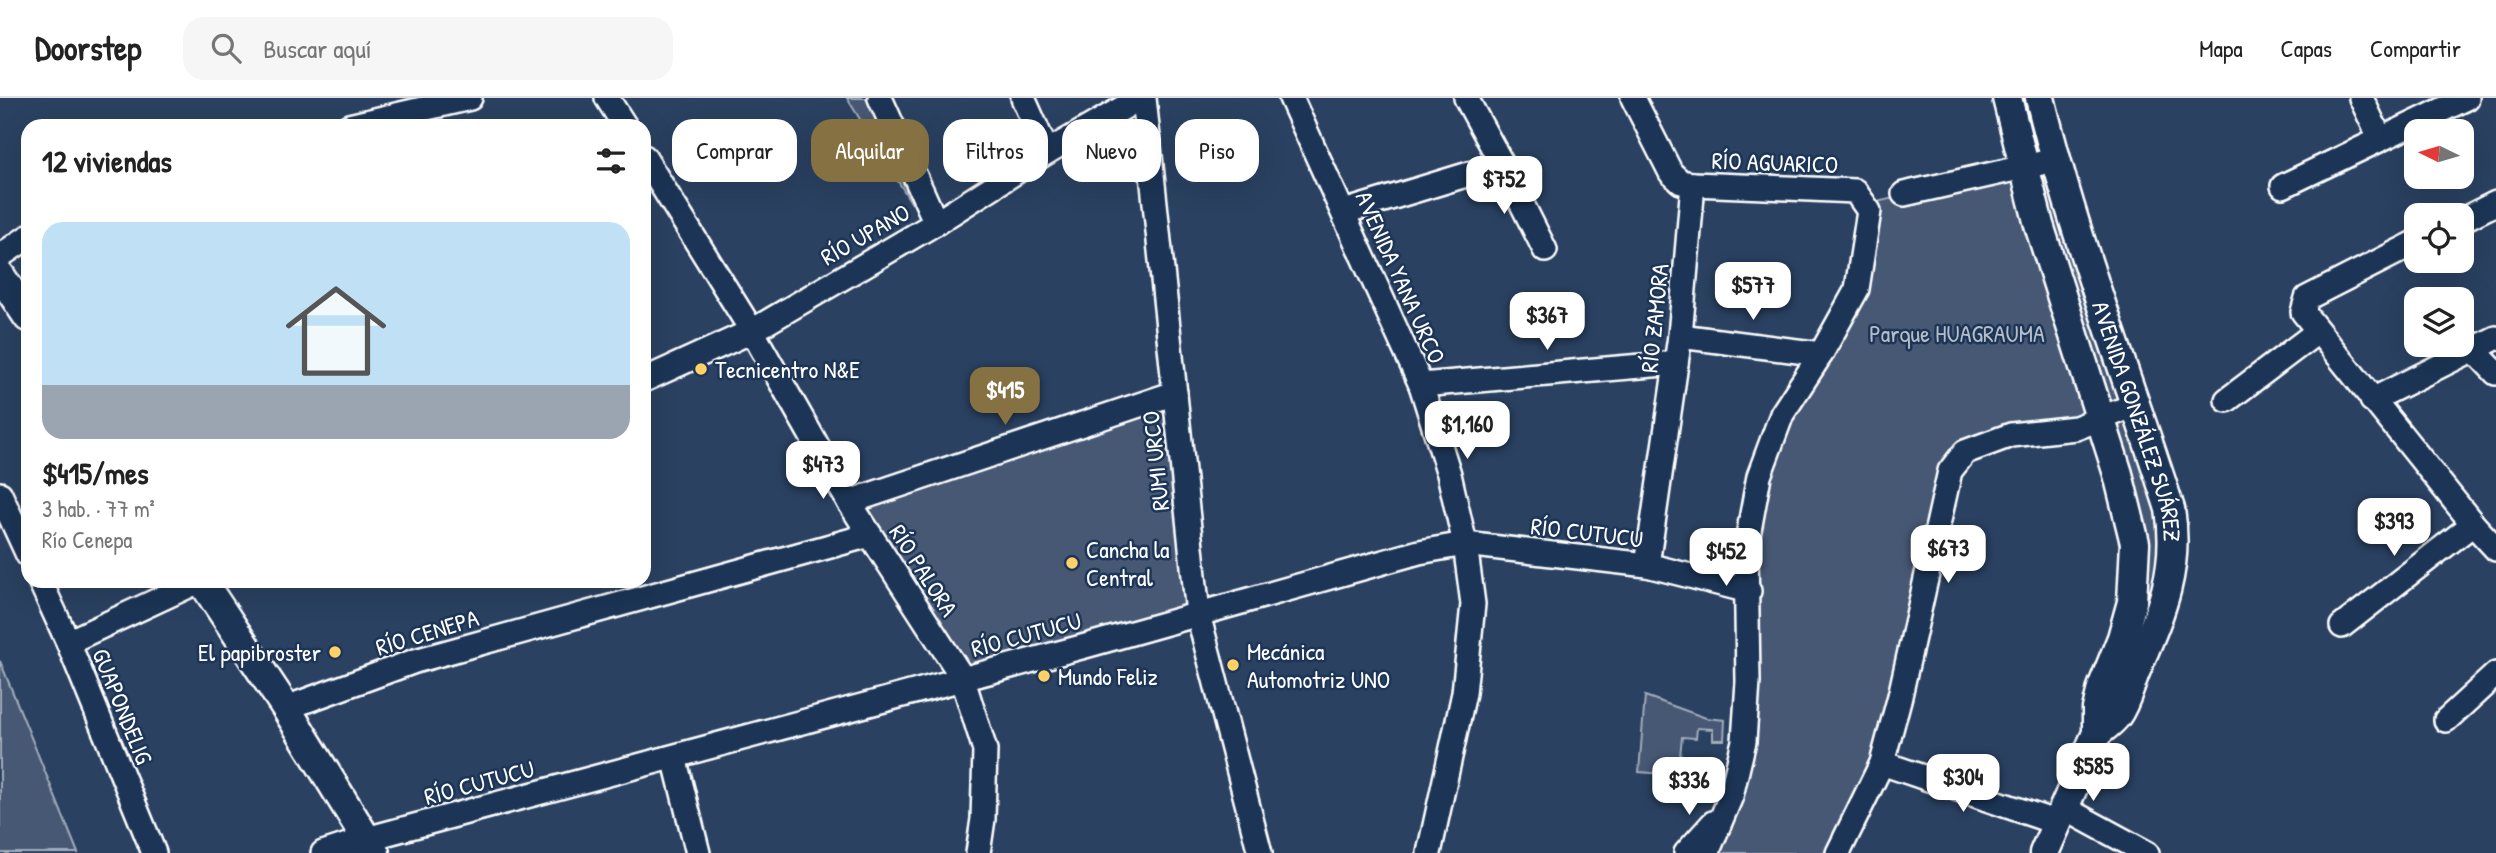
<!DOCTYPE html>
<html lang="es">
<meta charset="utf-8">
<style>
body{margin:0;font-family:"Patrick Hand",sans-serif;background:#f6f6f6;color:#222;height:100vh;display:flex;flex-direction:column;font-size:26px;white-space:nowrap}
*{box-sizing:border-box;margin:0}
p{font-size:23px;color:#767676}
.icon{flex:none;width:38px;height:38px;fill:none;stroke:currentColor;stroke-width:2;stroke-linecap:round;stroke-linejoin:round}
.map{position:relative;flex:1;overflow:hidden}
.panel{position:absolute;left:21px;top:21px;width:630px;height:469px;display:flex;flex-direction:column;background:#fff;border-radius:21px;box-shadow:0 7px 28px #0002}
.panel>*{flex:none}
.hud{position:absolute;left:672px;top:21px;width:665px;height:63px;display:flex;gap:14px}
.needle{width:46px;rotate:275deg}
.buttons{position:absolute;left:2404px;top:21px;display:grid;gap:14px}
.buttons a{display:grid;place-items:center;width:70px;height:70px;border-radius:14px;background:#fff;box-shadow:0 7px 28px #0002;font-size:35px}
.price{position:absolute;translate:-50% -60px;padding:0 16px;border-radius:14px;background:#fff;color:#222;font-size:23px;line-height:46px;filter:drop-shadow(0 2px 4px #0008)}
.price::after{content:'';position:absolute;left:50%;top:42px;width:21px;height:16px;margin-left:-10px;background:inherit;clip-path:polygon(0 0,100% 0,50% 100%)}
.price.active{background:#857141;color:#fff}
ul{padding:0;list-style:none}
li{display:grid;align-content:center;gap:14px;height:371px;padding:0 21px}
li+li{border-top:2px solid #e0e0e0}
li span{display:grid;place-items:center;height:217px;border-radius:21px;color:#555}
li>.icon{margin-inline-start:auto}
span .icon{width:126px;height:126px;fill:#fffc;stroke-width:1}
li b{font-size:30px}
h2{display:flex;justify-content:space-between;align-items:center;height:84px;padding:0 21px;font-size:30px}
.pill{padding:0 24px;border-radius:21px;background:#fff;box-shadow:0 7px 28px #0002;font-size:24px;line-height:63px}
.pill.active{background:#857141;color:#fff}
header{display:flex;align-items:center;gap:42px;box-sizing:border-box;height:98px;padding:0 35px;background:#fff;border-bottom:2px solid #e0e0e0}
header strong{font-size:33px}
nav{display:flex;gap:38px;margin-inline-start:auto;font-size:24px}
.search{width:490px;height:63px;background:#f6f6f6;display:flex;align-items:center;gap:18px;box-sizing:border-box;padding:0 24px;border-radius:21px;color:#767676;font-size:26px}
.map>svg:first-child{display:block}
.green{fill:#465975;stroke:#a2acba;stroke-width:2}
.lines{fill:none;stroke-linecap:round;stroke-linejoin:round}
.minor-casing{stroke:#fff;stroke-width:28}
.major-casing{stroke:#fff;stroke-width:33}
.minor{stroke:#1d3557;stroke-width:23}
.major{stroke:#1d3557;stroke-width:28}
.poi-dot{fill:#ffd166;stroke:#1d3557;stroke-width:2.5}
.labels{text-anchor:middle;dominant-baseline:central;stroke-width:5;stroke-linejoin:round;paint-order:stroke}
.street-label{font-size:24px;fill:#fff;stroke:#1d3557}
.park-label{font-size:24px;fill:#b5bdc8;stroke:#1d3557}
.poi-label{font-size:24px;fill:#fff;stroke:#1d3557;text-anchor:start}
</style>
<header>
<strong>Doorstep</strong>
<div class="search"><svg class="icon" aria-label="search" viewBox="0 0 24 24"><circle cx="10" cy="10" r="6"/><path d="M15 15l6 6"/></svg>Buscar aquí</div>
<nav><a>Mapa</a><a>Capas</a><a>Compartir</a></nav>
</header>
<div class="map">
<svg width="2496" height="755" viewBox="0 0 2496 755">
<rect width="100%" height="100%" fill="#2a4161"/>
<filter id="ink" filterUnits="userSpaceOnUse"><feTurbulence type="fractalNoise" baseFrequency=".0143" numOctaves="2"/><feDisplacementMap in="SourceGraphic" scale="14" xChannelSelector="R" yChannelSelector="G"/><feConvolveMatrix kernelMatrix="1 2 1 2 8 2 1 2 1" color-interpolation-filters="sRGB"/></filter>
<g filter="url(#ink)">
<g class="green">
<path d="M 847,0 L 867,0 L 912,106 Z"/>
<path d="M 2007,0 L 2040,0 L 2174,440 L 2125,598 L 2135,474 Z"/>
<path d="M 2016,73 L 2086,313 L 2082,318 L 1961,348 L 1876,662 L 1831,755 L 1711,755 L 1734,698 L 1762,379 L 1822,261 L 1876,104 Z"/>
<path d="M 1168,302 L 1192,513 L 972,573 L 862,404 Z"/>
<path d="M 0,563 L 78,755 L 0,755 Z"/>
<path d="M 1645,598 L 1706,620 L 1725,622 L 1724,642 L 1713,642 L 1713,631 L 1697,630 L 1696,640 L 1682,639 L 1678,677 L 1639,674 Z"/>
</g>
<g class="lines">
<defs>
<g id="minor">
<path d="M 607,0 L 625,28"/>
<path d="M 880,0 L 936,125"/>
<path d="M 1023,0 L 1047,54"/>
<path d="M 1144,0 L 1198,516 L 1260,755"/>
<path d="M 1291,0 L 1421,287 L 1449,376 L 1465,446 L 1473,506 L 1464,595 L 1429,755"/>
<path d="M 1633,0 L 1671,75 L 1681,84 L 1693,86 L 1855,93 L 1869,113 L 1857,191 L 1821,256 L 1782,316 L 1759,378 L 1746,449 L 1748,584 L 1744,643 L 1731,698 L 1707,755"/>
<path d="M 2361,0 L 2380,40"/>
<path d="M 349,28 L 470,0"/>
<path d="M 644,59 L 752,233 L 849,404 L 962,579 L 985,652 L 983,721 L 978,755"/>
<path d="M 1502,66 L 1545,152"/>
<path d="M 2283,88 L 2467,0"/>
<path d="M 1904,96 L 2055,62"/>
<path d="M 1344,114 L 1502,66 L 1466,0"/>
<path d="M 2462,122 L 2496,105"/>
<path d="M 2417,144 L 2307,200 L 2303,214 L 2473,426 L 2496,451"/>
<path d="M 0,158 L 28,139"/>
<path d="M 1680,238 L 1821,256"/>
<path d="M 2474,252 L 2496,275"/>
<path d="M 644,282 L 752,233 L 936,125 L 1047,54 L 1140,0"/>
<path d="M 1421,287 L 1676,265"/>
<path d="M 2227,302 L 2317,234"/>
<path d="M 2372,302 L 2496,240"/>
<path d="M 0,396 L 28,457"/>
<path d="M 849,404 L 1175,295"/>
<path d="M 1647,467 L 1680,238 L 1693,86"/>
<path d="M 40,483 L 68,544 L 154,755"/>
<path d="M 2342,528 L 2473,426"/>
<path d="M 68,544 L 199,483"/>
<path d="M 286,610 L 415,563 L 870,437"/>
<path d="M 2446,622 L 2496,576"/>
<path d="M 674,659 L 698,755"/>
<path d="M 1882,665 L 2057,725"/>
<path d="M 2064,710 L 2147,755"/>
<path d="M 323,755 L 366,741 L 1089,547 L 1419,454 L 1465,446 L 1647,467 L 1749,493"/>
<path d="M 1686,755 L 1713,725"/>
<path d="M 1838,755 L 1882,665 L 1900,598 L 1950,373 L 1965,354 L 2011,337 L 2076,330 L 2135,307"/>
</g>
<g id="major">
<path d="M 2007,0 L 2039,127 L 2118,376 L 2135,445 L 2132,504 L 2122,540 L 2102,590 L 2097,611 L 2097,635 L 2044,755"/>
<path id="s1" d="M 2040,0 C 2074,140 2126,274 2170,411 C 2180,473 2160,516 2136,572 C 2130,586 2126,605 2117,617 C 2112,624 2103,630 2097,635"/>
<path d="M 0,177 L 28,219"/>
<path d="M 202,483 L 286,610 L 375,755"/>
</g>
</defs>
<use href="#minor" class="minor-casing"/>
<use href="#major" class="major-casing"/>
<use href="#minor" class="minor"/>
<use href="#major" class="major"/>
</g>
</g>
<g class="poi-dot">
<circle cx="701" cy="271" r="7"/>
<circle cx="1072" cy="465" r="7"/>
<circle cx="335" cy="554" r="7"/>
<circle cx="1233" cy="567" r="7"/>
<circle cx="1044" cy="578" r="7"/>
</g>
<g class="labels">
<g class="street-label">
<text transform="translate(1775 64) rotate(2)">RÍO AGUARICO</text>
<text transform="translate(865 136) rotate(-30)">RÍO UPANO</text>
<text transform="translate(1401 179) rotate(66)">AVENIDA YANA URCO</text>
<text transform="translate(1654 220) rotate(-84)">RÍO ZAMORA</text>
<text stroke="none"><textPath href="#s1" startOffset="338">AVENIDA GONZÁLEZ SUÁREZ</textPath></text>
<text transform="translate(1155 363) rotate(-96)">RUMI URCO</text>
<text transform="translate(1587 434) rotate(7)">RÍO CUTUCU</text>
<text transform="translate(924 472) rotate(57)">RÍO PALORA</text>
<text transform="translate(427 534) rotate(-17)">RÍO CENEPA</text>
<text transform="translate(1026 536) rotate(-15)">RÍO CUTUCU</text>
<text transform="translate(123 608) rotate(68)">GUAPONDELIG</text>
<text transform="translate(479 684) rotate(-15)">RÍO CUTUCU</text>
</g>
<g class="park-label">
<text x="1957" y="235">Parque HUAGRAUMA</text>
</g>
<g class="poi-label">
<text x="715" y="271">Tecnicentro N&amp;E</text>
<text x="1086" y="451">Cancha la<tspan x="1086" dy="28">Central</tspan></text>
<text x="1247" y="553">Mecánica<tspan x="1247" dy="28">Automotriz UNO</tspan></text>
<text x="321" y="554" text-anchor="end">El papibroster</text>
<text x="1058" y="578">Mundo Feliz</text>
</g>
</g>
</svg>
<div class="buttons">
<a><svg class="needle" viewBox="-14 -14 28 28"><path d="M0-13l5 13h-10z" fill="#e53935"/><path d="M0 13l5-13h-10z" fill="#767676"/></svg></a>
<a><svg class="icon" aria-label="locate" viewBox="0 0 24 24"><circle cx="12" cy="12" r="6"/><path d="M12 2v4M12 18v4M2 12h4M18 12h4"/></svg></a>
<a><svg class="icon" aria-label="layers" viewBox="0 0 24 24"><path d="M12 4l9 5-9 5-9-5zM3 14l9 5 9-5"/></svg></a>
</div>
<b class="price" style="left:1504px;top:118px">$752</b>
<b class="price" style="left:1753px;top:224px">$577</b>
<b class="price" style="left:1547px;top:254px">$367</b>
<b class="price active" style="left:1005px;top:329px">$415</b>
<b class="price" style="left:1467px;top:363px">$1,160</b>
<b class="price" style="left:823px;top:403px">$473</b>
<b class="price" style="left:2394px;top:460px">$393</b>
<b class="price" style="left:1948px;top:487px">$673</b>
<b class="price" style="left:1726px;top:490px">$452</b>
<b class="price" style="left:2093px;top:705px">$585</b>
<b class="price" style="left:1963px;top:716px">$304</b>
<b class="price" style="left:1689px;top:719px">$336</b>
<div class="hud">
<a class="pill">Comprar</a>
<a class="pill active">Alquilar</a>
<a class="pill">Filtros</a>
<a class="pill">Nuevo</a>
<a class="pill">Piso</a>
</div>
<section class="panel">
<h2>12 viviendas<svg class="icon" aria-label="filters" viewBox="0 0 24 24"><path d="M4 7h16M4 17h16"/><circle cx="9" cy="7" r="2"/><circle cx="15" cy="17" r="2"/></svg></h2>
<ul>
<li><span style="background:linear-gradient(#bfe0f5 75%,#9aa5b1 0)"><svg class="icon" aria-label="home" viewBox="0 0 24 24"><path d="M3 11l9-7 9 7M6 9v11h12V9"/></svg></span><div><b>$415/mes</b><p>3 hab. · 77 m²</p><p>Río Cenepa</p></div></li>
</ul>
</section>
</div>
